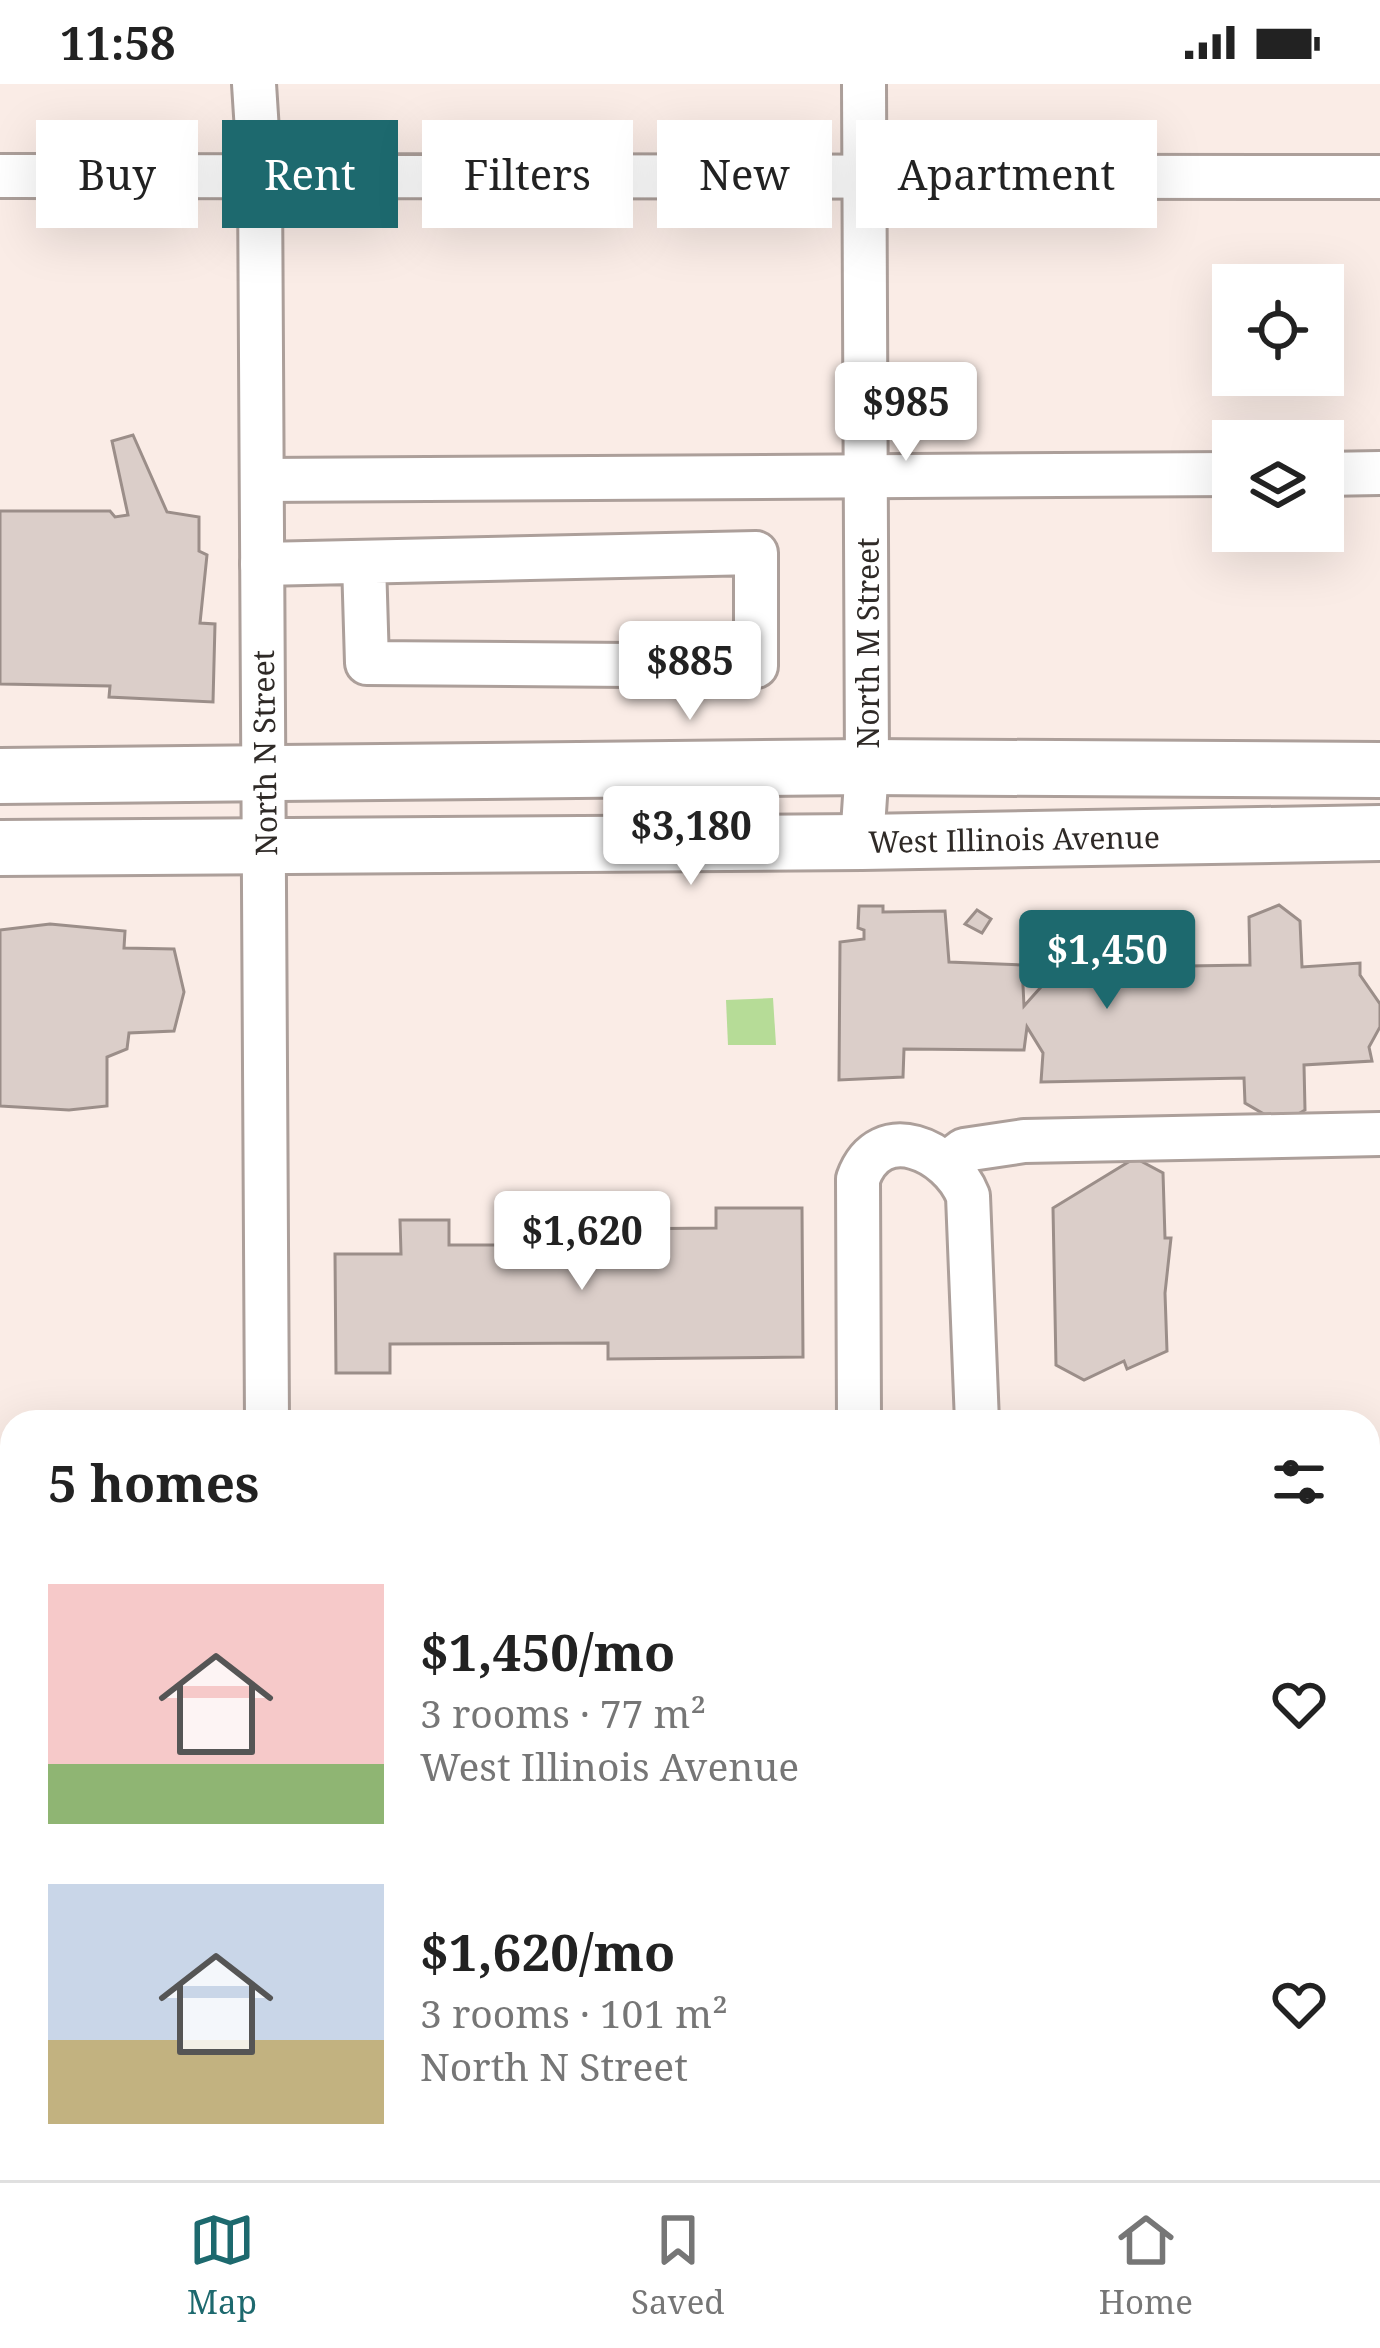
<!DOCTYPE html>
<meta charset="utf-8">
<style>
body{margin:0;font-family:"Noto Serif",serif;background:#f6f6f6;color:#222;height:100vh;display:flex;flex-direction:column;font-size:45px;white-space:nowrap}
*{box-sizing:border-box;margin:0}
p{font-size:39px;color:#767676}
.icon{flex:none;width:66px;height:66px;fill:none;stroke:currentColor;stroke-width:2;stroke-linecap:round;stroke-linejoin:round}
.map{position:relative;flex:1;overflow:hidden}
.panel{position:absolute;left:0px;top:1326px;width:1380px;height:771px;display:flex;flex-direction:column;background:#fff;border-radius:36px 36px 0 0;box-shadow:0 12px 48px #0002}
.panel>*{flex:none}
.banner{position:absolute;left:36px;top:36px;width:1308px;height:108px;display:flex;gap:24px}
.buttons{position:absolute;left:1212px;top:180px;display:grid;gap:24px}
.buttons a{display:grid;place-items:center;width:132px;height:132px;border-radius:0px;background:#fff;box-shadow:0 12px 48px #0002;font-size:60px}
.price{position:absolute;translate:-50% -102px;padding:0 27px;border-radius:12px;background:#fff;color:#222;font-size:39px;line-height:78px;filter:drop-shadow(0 3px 6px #0008)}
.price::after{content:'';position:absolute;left:50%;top:72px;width:36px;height:27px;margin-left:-18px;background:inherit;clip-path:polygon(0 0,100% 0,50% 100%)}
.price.on{background:#1d696e;color:#fff}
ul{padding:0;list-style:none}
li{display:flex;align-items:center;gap:36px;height:300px;padding:0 48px}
li span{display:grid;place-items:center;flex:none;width:336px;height:240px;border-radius:0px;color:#555}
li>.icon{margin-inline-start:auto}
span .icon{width:144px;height:144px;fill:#fffc;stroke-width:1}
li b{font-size:51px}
h2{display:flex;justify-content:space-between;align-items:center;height:144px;padding:0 48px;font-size:51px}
.pill{padding:0 42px;border-radius:0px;background:#fff;box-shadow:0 12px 48px #0002;font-size:42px;line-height:108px}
.pill.on{background:#1d696e;color:#fff}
.status{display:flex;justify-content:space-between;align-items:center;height:84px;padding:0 60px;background:#fff;direction:ltr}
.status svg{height:33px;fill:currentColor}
.tab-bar{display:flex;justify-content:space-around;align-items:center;height:168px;border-top:3px solid #e0e0e0;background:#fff;font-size:33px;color:#767676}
.tab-bar a{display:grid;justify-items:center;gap:6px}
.tab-bar .on{color:#1d696e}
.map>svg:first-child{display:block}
.green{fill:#b6dc97}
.building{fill:#dbcec9;stroke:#9b8e89;stroke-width:3}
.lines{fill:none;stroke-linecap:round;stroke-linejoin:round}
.minor-casing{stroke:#ac9f9a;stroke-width:48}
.major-casing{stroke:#ac9f9a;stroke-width:60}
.minor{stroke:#fff;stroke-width:42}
.major{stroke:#fff;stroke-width:54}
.labels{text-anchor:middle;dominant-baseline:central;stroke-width:9;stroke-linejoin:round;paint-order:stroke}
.street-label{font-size:30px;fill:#2f2a27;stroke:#fff}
</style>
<div class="status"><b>11:58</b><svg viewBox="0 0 49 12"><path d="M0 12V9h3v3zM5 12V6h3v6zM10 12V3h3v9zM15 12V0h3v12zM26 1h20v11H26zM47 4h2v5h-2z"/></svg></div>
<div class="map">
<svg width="1380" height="2096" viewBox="0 0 1380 2096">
<rect width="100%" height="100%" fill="#faece6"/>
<path class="green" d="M 773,914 L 776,961 L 728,961 L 726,916 Z"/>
<g class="building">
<path d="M 133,351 L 167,428 L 199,433 L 199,467 L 207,471 L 200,539 L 215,540 L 213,618 L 109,613 L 110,602 L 0,600 L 0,427 L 110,427 L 115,433 L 128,431 L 112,357 Z"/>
<path d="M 1279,821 L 1300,837 L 1302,883 L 1360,879 L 1360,891 L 1380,920 L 1380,943 L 1369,963 L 1372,977 L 1304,981 L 1305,1026 L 1281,1040 L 1245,1019 L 1244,994 L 1041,998 L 1043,969 L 1027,943 L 1024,966 L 904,965 L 903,993 L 839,996 L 840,858 L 864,855 L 864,846 L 858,844 L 859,822 L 883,822 L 883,828 L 945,827 L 949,878 L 1022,881 L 1024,922 L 1058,884 L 1250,881 L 1249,833 Z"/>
<path d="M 977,826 L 991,835 L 982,849 L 965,840 Z"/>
<path d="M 50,840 L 125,847 L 124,864 L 174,865 L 184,908 L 174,947 L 129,949 L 127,965 L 107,973 L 107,1022 L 69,1026 L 0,1022 L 0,846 Z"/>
<path d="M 1135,1074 L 1163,1089 L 1165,1154 L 1171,1154 L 1165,1209 L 1167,1267 L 1127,1285 L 1124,1277 L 1084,1296 L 1056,1281 L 1053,1124 Z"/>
<path d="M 716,1124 L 802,1124 L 803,1273 L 608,1275 L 608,1259 L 390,1260 L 390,1289 L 336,1289 L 335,1170 L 401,1170 L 400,1136 L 449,1136 L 449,1161 L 618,1161 L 617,1145 L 716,1144 Z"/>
<path d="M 12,1615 L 12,1685 L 0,1685 L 0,1616 Z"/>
</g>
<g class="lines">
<defs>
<g id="minor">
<path d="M 254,0 L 260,94 L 267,1338"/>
<path d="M 0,92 L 1380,93"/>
<path d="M 1323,390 L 1380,389"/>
<path d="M 262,396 L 1233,390"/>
<path d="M 262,480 L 756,469 L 756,582 L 367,579 L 364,478"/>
<path d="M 862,758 L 867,683 L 864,0"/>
<path d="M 947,1079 L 964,1066 L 1024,1057 L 1380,1050"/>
<path d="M 859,1338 L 858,1095 C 880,1034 950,1066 968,1112 L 977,1338"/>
<path d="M 0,1459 L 12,1467"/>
<path d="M 0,1570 L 12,1570"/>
<path d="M 1368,2031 L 1380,2031"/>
<path d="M 0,2044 L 12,2044"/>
<path d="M 202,2085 L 202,2096"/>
<path d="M 279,2085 L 280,2096"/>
<path d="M 339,2085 L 339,2096"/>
<path d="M 599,2085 L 600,2096"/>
<path d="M 880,2085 L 880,2096"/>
<path d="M 695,2096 L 699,2085"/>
</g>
<g id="major">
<path d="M 0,692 L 867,683 L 1380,686"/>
<path d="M 0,764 L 862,758 L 1380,749"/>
<path d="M 1368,1395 L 1380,1394"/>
<path d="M 0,1401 L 12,1400"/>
</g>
</defs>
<use href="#minor" class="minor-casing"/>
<use href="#major" class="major-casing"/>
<use href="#minor" class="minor"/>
<use href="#major" class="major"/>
</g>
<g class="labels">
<g class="street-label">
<text transform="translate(867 559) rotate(-90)">North M Street</text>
<text transform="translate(264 669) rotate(-91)">North N Street</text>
<text transform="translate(1014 755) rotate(-1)">West Illinois Avenue</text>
</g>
</g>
</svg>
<div class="buttons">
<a><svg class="icon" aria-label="locate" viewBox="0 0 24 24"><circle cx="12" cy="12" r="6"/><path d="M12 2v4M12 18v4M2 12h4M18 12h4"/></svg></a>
<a><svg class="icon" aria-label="layers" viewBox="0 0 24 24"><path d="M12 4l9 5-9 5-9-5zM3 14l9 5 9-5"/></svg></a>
</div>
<b class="price" style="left:906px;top:380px">$985</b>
<b class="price" style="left:690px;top:639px">$885</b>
<b class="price" style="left:691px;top:804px">$3,180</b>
<b class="price on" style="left:1107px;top:928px">$1,450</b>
<b class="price" style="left:582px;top:1209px">$1,620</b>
<div class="banner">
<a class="pill">Buy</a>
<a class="pill on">Rent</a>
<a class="pill">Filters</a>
<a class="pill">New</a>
<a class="pill">Apartment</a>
</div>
<section class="panel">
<h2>5 homes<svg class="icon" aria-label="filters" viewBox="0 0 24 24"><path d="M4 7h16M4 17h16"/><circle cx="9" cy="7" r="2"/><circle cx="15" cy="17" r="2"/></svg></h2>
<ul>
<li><span style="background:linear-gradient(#f6c9c9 75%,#8fb573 0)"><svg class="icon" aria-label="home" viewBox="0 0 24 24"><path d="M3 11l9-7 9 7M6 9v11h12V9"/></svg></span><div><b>$1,450/mo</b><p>3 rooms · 77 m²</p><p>West Illinois Avenue</p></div><svg class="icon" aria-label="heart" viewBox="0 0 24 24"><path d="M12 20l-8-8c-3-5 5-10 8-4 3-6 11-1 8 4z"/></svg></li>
<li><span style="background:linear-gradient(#c9d6e8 65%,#c2b280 0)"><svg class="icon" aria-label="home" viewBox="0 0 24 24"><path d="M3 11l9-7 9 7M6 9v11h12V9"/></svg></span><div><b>$1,620/mo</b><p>3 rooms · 101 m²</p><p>North N Street</p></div><svg class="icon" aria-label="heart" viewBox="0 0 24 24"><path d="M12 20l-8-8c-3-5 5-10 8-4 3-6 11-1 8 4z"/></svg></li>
</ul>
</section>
</div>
<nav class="tab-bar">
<a class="on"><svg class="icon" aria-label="map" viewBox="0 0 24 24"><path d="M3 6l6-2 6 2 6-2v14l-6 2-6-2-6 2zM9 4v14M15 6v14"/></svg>Map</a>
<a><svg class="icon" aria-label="saved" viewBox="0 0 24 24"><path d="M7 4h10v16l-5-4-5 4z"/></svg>Saved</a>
<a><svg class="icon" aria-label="home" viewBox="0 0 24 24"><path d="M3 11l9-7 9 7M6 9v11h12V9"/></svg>Home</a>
</nav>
